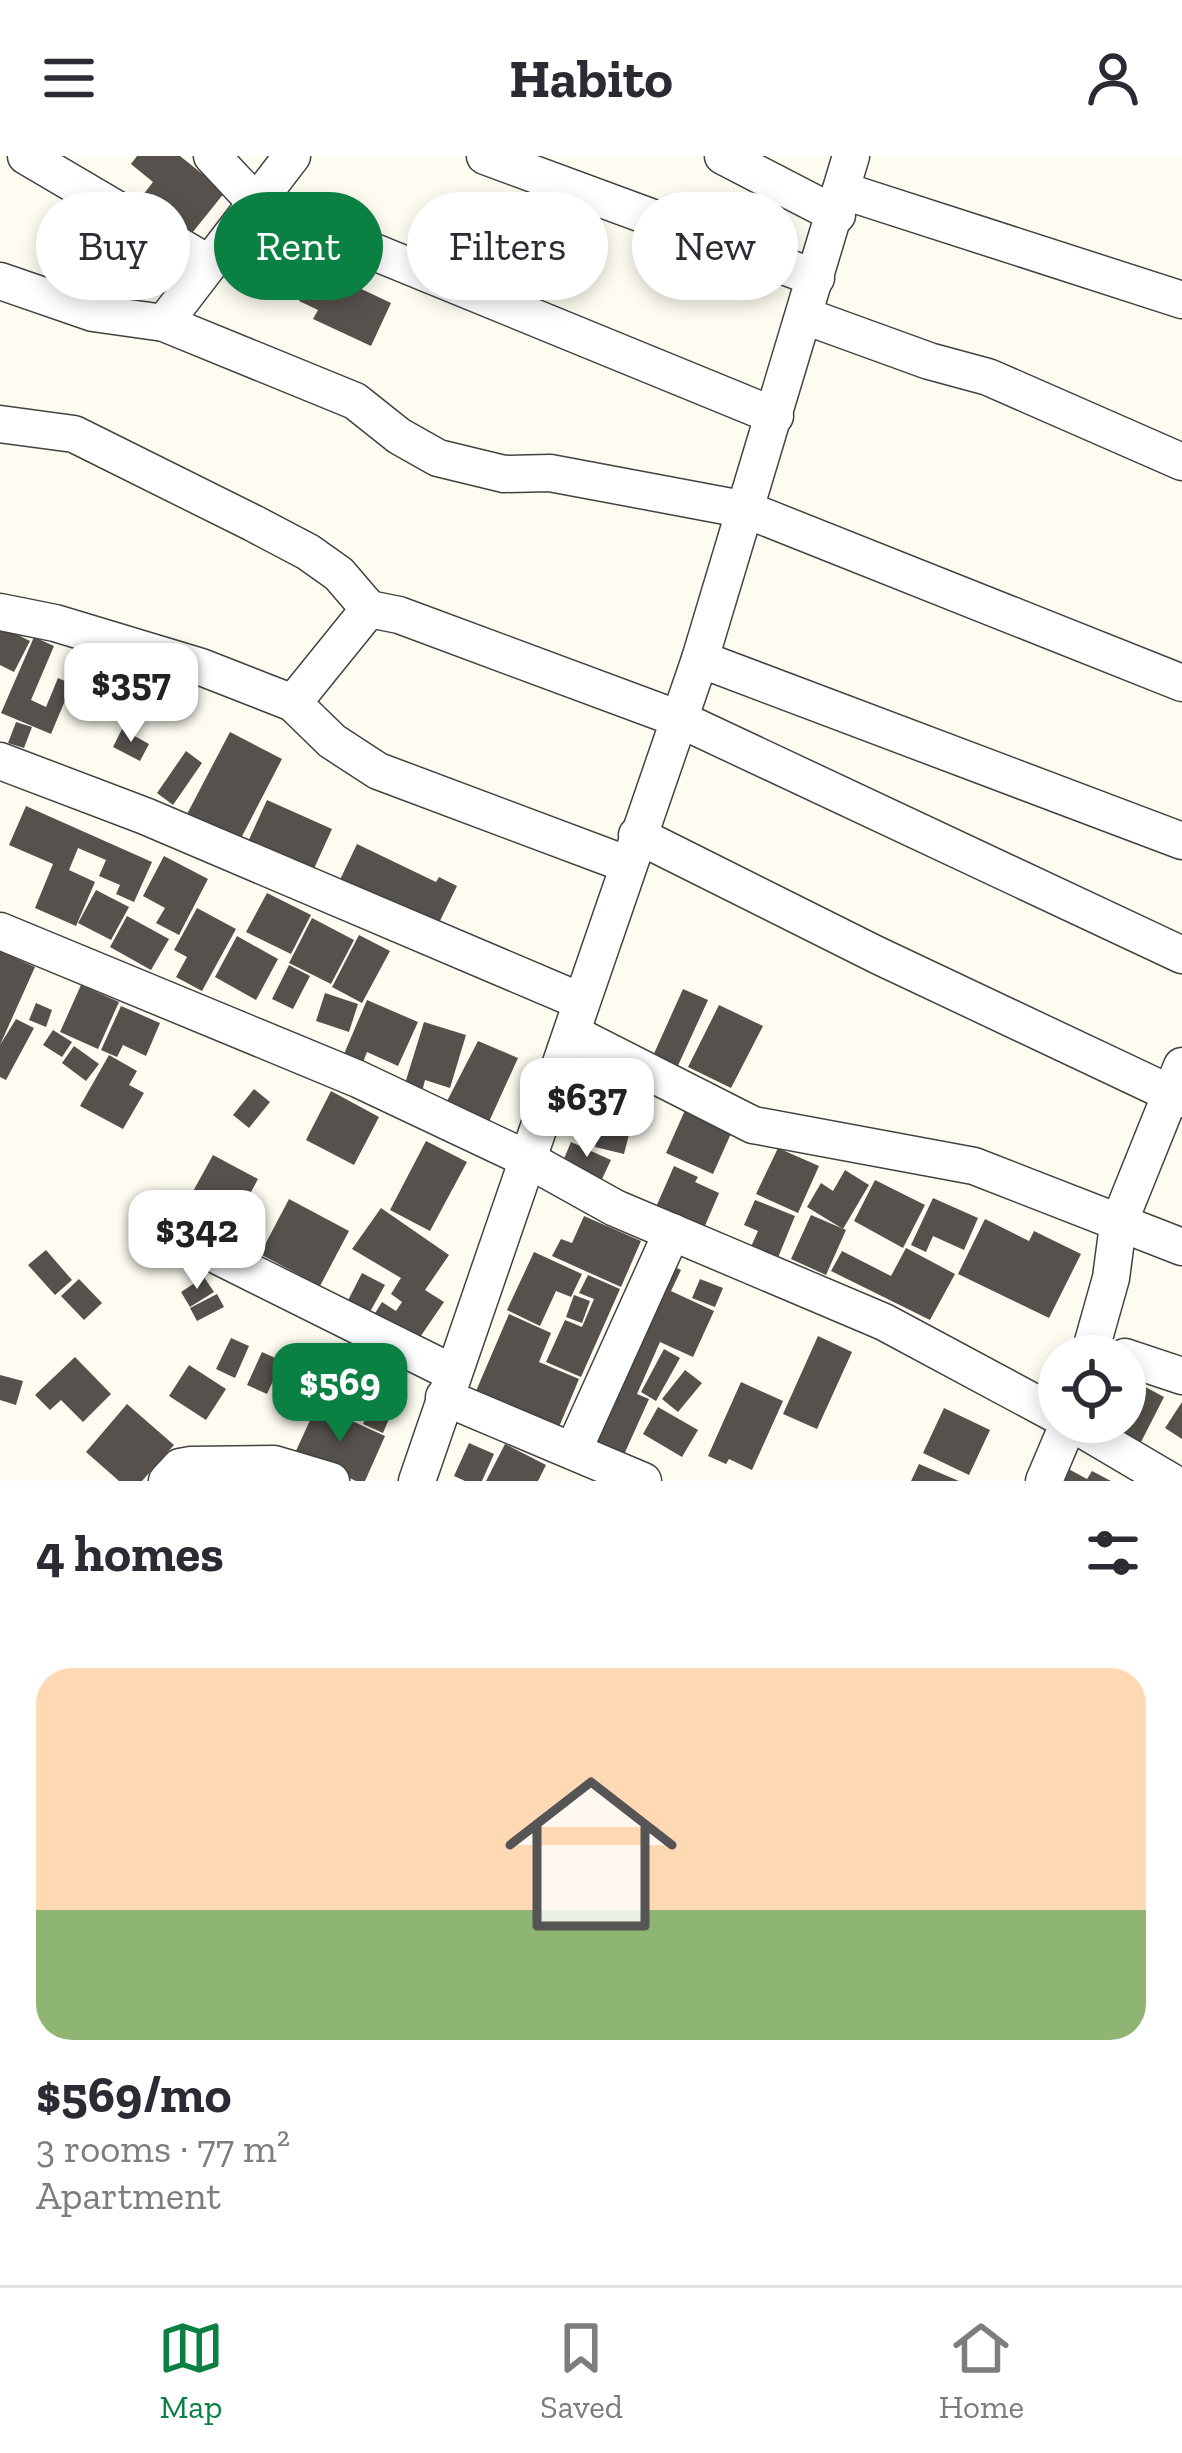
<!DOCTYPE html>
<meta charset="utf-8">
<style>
body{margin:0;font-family:"Zilla Slab",serif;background:#f2f2f3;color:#2b2b33;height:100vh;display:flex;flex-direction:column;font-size:45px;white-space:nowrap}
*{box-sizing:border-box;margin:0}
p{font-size:39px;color:#7c7c81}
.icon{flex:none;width:66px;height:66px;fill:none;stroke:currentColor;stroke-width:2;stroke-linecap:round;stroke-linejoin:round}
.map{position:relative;height:1325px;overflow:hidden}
.panel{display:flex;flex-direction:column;background:#fff;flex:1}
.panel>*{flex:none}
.banner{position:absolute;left:36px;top:36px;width:1110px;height:108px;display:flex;gap:24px}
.fabs{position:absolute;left:1038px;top:1179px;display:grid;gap:24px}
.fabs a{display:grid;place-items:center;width:108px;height:108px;border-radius:50%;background:#fff;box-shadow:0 6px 18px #0003;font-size:60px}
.price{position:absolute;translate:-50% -102px;padding:0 27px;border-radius:24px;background:#fff;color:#222;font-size:39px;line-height:78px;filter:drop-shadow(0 3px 6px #0008)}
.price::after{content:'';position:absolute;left:50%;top:72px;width:36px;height:27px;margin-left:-18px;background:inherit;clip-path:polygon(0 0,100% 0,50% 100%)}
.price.on{background:#0b8043;color:#fff}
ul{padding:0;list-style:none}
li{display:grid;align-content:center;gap:24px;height:636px;padding:0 36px}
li+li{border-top:3px solid #e1e1e2}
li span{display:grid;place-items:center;height:372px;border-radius:36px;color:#555}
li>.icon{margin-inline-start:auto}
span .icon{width:216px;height:216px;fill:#fffc;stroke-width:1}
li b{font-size:51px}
h2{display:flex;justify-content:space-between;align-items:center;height:144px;padding:0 36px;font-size:51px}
.tag{padding:0 42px;border-radius:54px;background:#fff;box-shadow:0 6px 18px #0003;font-size:42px;line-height:108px}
.tag.on{background:#0b8043;color:#fff}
header{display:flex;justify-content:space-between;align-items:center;height:156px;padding:0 36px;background:#fff;font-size:54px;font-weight:700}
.tabs{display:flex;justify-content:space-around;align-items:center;height:168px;border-top:3px solid #e1e1e2;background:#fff;font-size:33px;color:#7c7c81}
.tabs a{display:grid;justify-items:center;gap:6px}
.tabs .on{color:#0b8043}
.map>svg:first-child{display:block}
.building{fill:#56514c}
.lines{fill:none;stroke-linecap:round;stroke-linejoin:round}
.minor-casing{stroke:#424242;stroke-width:39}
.minor{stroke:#fff;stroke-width:36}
</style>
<header><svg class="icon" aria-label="menu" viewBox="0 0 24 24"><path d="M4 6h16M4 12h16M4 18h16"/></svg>Habito<svg class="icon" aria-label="person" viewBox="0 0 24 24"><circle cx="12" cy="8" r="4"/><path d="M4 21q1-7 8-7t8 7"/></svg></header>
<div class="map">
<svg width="1182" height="1325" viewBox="0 0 1182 1325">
<rect width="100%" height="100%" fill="#fefcf1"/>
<g class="building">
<path d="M 137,0 L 180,0 L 225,36 L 176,97 L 128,58 L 153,26 L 131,8 Z"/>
<path d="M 315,111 L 391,147 L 371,190 L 313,163 L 318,154 L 299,145 Z"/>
<path d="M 0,470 L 30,485 L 14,516 L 0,509 Z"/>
<path d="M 34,481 L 54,490 L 31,544 L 46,551 L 58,522 L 72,528 L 51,578 L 1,557 Z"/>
<path d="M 74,494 L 130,517 L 120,543 L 64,520 Z"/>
<path d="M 16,566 L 32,571 L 24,592 L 8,587 Z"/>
<path d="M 122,573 L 149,588 L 140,605 L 113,591 Z"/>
<path d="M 230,576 L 282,603 L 239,686 L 186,660 Z"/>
<path d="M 186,595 L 202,607 L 173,649 L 157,637 Z"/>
<path d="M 267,644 L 332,673 L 312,717 L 247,688 Z"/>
<path d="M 26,650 L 152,706 L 134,746 L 116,738 L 120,729 L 99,720 L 106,704 L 78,692 L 69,714 L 95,726 L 76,770 L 35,752 L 53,708 L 9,689 Z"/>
<path d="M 357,688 L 436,726 L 439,721 L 457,730 L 433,779 L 336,732 Z"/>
<path d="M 164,700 L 208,723 L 179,779 L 156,767 L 165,752 L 143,740 Z"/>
<path d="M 96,734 L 129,751 L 111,784 L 78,767 Z"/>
<path d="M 267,737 L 311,759 L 291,798 L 246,776 Z"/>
<path d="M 197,752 L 236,773 L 202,835 L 176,821 L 187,801 L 174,794 Z"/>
<path d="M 127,760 L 169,783 L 151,814 L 110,791 Z"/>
<path d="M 312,762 L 354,784 L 331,828 L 289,807 Z"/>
<path d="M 359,779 L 390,795 L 362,847 L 332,831 Z"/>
<path d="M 237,780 L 278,803 L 256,844 L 215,821 Z"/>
<path d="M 0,795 L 35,811 L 0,889 L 16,863 L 34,872 L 6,924 L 0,921 Z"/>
<path d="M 289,809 L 310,820 L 293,853 L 272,843 Z"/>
<path d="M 81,829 L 119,846 L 98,893 L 60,876 Z"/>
<path d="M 683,833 L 708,844 L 676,914 L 652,902 Z"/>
<path d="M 325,837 L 358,848 L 349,876 L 316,865 Z"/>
<path d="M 367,844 L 418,866 L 398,910 L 367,896 L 360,914 L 341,905 Z"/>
<path d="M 36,847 L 52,854 L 46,871 L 29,864 Z"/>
<path d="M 719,849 L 763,870 L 731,932 L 688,911 Z"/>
<path d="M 121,850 L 160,867 L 146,900 L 123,889 L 117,901 L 101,894 Z"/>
<path d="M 424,866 L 466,879 L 450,932 L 425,924 L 421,940 L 403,934 Z"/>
<path d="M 53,874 L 72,886 L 62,901 L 43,889 Z"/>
<path d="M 478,885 L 518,902 L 488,968 L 445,949 Z"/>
<path d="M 74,890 L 99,908 L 86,925 L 62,907 Z"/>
<path d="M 109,899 L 137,915 L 129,929 L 144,937 L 123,973 L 80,950 Z"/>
<path d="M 589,917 L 618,924 L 612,947 L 584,940 Z"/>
<path d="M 254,933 L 270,946 L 249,972 L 233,959 Z"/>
<path d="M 331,935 L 379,961 L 354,1009 L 306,984 Z"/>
<path d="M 686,952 L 733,973 L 713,1018 L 666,997 Z"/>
<path d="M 603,956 L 633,963 L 624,998 L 595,991 Z"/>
<path d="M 426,985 L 467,1006 L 430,1075 L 390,1054 Z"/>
<path d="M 571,986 L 611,1004 L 602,1023 L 563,1005 Z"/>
<path d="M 778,992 L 819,1010 L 798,1057 L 756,1038 Z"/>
<path d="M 213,999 L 258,1023 L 236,1064 L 191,1039 Z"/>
<path d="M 674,1010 L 698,1021 L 695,1026 L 719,1037 L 704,1072 L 656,1051 Z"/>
<path d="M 845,1014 L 869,1029 L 843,1073 L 807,1051 L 821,1027 L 833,1035 Z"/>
<path d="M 875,1024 L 925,1049 L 903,1092 L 854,1065 Z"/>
<path d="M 933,1042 L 978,1062 L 964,1094 L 933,1080 L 926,1096 L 911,1089 Z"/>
<path d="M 289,1043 L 349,1075 L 320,1130 L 260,1098 Z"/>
<path d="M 755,1044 L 795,1060 L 777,1104 L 750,1093 L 758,1075 L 744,1069 Z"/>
<path d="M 381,1052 L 449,1099 L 425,1134 L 444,1146 L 414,1190 L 372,1162 L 382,1146 L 396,1155 L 402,1146 L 391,1138 L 401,1122 L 352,1093 Z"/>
<path d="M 811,1059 L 846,1074 L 826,1119 L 791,1103 Z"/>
<path d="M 584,1060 L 641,1085 L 621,1131 L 552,1100 L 561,1083 L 572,1087 Z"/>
<path d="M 985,1063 L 1029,1085 L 1034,1075 L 1081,1098 L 1049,1162 L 958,1118 Z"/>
<path d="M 232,1066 L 245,1073 L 235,1093 L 222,1086 Z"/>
<path d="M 906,1092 L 955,1118 L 930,1164 L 831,1115 L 842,1095 L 891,1120 Z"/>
<path d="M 46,1094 L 72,1124 L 55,1139 L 28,1109 Z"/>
<path d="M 534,1096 L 582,1118 L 571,1141 L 556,1135 L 540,1170 L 507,1154 Z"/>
<path d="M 662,1105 L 681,1114 L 671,1135 L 714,1155 L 693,1201 L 660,1186 L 637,1238 L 649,1243 L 622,1303 L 581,1284 Z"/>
<path d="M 362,1117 L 385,1129 L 366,1163 L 344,1152 Z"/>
<path d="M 588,1119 L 620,1133 L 581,1221 L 546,1206 L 565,1164 L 582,1171 L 594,1143 L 579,1137 Z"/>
<path d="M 204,1121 L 214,1136 L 190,1151 L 181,1136 Z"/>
<path d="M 79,1123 L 102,1147 L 84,1164 L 61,1140 Z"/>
<path d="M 700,1123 L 723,1132 L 715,1151 L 692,1142 Z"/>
<path d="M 217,1138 L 224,1151 L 197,1165 L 190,1152 Z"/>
<path d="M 574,1139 L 590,1145 L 582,1167 L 566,1161 Z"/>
<path d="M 509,1158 L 551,1177 L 539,1206 L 579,1223 L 559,1271 L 476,1235 Z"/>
<path d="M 818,1180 L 852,1196 L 817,1273 L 783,1258 Z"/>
<path d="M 231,1182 L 249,1190 L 235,1222 L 216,1213 Z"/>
<path d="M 664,1193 L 680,1202 L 656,1245 L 641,1236 Z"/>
<path d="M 262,1196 L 282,1205 L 267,1238 L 247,1229 Z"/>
<path d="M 75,1201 L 111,1238 L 83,1266 L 61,1244 L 50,1254 L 35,1239 Z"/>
<path d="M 189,1209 L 226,1233 L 206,1264 L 169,1240 Z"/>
<path d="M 685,1214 L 702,1227 L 678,1256 L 662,1243 Z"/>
<path d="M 0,1219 L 23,1225 L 16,1249 L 0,1244 Z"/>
<path d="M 1125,1220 L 1164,1241 L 1141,1286 L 1102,1266 L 1125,1266 Z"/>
<path d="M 384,1221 L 403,1230 L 383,1277 L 363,1268 Z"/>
<path d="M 741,1226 L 783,1245 L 752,1314 L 729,1303 L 726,1308 L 708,1300 Z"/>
<path d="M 1182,1246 L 1182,1283 L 1165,1272 Z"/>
<path d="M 127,1248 L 174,1289 L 142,1325 L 119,1325 L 86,1296 Z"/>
<path d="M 317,1249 L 385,1280 L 365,1325 L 356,1325 L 295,1297 Z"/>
<path d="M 658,1251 L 698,1274 L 682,1301 L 643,1278 Z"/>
<path d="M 944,1252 L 990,1274 L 969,1319 L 923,1297 Z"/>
<path d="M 469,1287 L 494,1298 L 482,1325 L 465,1325 L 454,1320 Z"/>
<path d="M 505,1288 L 546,1309 L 538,1325 L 486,1325 Z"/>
<path d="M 919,1308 L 959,1325 L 911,1325 Z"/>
<path d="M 1063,1310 L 1087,1323 L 1092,1315 L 1111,1325 L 1055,1325 Z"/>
</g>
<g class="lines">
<defs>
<g id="minor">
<path d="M 26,0 L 208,107"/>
<path d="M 212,0 L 257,48 L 775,260"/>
<path d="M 485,0 L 816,122"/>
<path d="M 723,0 L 837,59"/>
<path d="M 841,34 L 1182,144"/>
<path d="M 0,125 L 93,157 L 164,167 L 355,245 L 399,280 L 438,302 L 504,318 L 550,317 L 747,354 L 1182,527"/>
<path d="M 805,160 L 929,205 L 988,221 L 1182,306"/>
<path d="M 164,167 L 292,0"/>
<path d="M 0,268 L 74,278 L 253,367 L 308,396 L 339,418 L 369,453"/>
<path d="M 0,456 L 55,467 L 201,511 L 293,547 L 332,585 L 378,615 L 626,708"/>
<path d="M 700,503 L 1182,685"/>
<path d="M 293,547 L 369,453 L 399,459 L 679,563 L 1182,799"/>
<path d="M 0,605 L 145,660 L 580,845"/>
<path d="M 637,679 L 877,799 L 1182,943"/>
<path d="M 0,775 L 358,923 L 527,1003 L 615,1052 L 884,1166 L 1059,1260"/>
<path d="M 572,877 L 753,969 L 974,1010 L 1182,1091"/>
<path d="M 220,1101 L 453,1217"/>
<path d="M 1089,1200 L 1111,1122 L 1118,1069 L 1182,910"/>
<path d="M 1125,1201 L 1182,1220"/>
<path d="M 444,1241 L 643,1325"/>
<path d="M 1070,1266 L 1170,1325"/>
<path d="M 573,1295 L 672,1076"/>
<path d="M 167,1325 L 180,1311 L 191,1309 L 274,1308 L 331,1325"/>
<path d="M 417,1325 L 700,503 L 851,0"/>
<path d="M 1044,1325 L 1069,1266"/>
</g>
</defs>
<use href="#minor" class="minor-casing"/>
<use href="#minor" class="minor"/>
</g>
</svg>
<div class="fabs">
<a><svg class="icon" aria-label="locate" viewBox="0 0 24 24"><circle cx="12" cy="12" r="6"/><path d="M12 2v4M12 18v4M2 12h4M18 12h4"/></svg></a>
</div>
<b class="price" style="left:131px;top:589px">$357</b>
<b class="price" style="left:587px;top:1004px">$637</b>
<b class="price" style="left:197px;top:1136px">$342</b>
<b class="price on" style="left:340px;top:1289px">$569</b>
<div class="banner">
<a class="tag">Buy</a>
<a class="tag on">Rent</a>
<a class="tag">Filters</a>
<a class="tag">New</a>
</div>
</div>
<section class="panel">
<h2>4 homes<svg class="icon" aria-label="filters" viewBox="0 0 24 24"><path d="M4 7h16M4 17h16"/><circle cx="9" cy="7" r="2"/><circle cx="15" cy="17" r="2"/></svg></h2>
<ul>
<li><span style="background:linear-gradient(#ffd9b3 65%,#8fb573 0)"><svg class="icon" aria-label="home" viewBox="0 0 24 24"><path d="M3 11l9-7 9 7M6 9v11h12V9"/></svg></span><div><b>$569/mo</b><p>3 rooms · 77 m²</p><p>Apartment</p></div></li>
</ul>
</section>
<nav class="tabs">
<a class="on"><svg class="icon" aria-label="map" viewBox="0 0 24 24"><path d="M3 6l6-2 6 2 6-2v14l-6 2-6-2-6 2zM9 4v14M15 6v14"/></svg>Map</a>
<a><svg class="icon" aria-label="saved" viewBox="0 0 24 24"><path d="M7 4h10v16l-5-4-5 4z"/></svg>Saved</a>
<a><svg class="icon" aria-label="home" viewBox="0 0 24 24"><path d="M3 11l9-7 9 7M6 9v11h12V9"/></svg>Home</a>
</nav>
